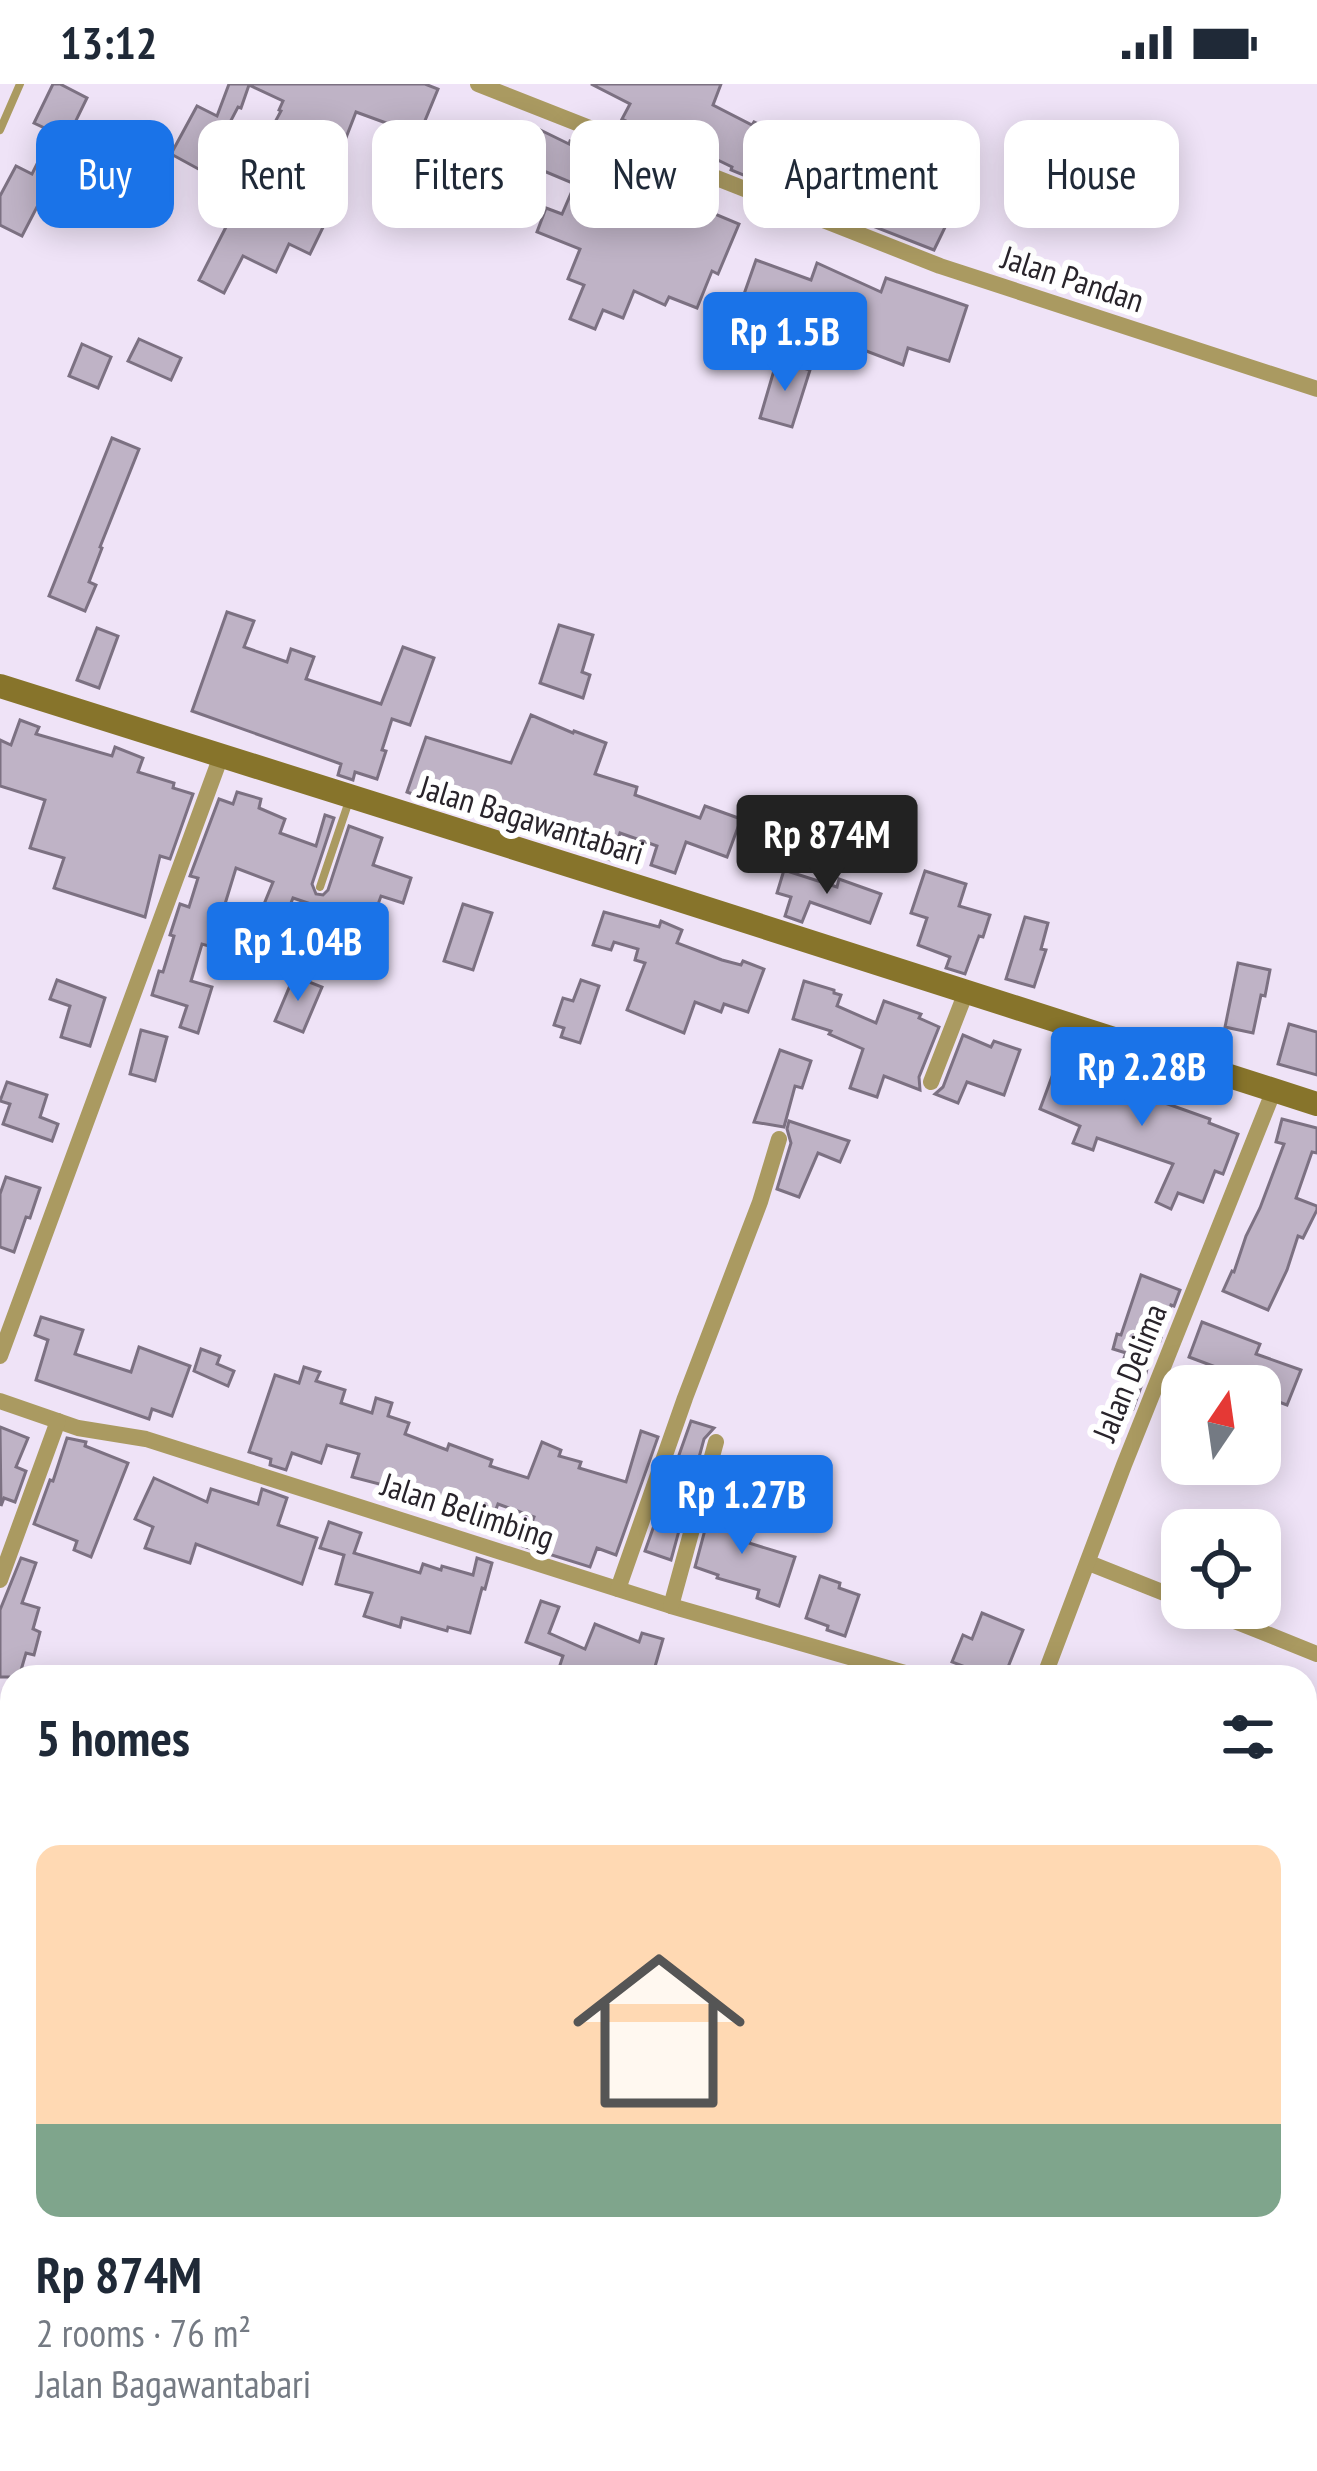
<!DOCTYPE html>
<meta charset="utf-8">
<style>
body{margin:0;font-family:"PT Sans Narrow",sans-serif;background:#f6f6f7;color:#1f2937;height:100vh;display:flex;flex-direction:column;font-size:45px;white-space:nowrap}
*{box-sizing:border-box;margin:0}
p{font-size:39px;color:#747a83}
.icon{flex:none;width:66px;height:66px;fill:none;stroke:currentColor;stroke-width:2;stroke-linecap:round;stroke-linejoin:round}
.map{position:relative;flex:1;overflow:hidden}
.details{position:absolute;left:0px;top:1581px;width:1317px;height:807px;display:flex;flex-direction:column;background:#fff;border-radius:36px 36px 0 0;box-shadow:0 6px 30px #0003}
.details>*{flex:none}
.guide{position:absolute;left:36px;top:36px;width:1245px;height:108px;display:flex;gap:24px}
.needle{width:78px;rotate:13deg}
.controls{position:absolute;left:1161px;top:1281px;display:grid;gap:24px}
.controls a{display:grid;place-items:center;width:120px;height:120px;border-radius:24px;background:#fff;box-shadow:0 6px 30px #0003;font-size:60px}
.price{position:absolute;translate:-50% -102px;padding:0 27px;border-radius:12px;background:#1a73e8;color:#fff;font-size:39px;line-height:78px;filter:drop-shadow(0 3px 6px #0008)}
.price::after{content:'';position:absolute;left:50%;top:72px;width:36px;height:27px;margin-left:-18px;background:inherit;clip-path:polygon(0 0,100% 0,50% 100%)}
.price.selected{background:#222;color:#fff}
ul{padding:0;list-style:none}
li{display:grid;align-content:center;gap:24px;height:636px;padding:0 36px}
li+li{border-top:3px solid #e0e1e3}
li span{display:grid;place-items:center;height:372px;border-radius:24px;color:#555}
li>.icon{margin-inline-start:auto}
span .icon{width:216px;height:216px;fill:#fffc;stroke-width:1}
li b{font-size:51px}
h2{display:flex;justify-content:space-between;align-items:center;height:144px;padding:0 36px;font-size:51px}
.pill{padding:0 42px;border-radius:24px;background:#fff;box-shadow:0 6px 30px #0003;font-size:42px;line-height:108px}
.pill.selected{background:#1a73e8;color:#fff}
.status{display:flex;justify-content:space-between;align-items:center;height:84px;padding:0 60px;background:#fff;direction:ltr}
.status svg{height:33px;fill:currentColor}
.map>svg:first-child{display:block}
.building{fill:#bfb3c6;stroke:#7c7182;stroke-width:3}
.lines{fill:none;stroke-linecap:round;stroke-linejoin:round}
.lane{stroke:#aa9a61;stroke-width:8}
.street{stroke:#aa9a61;stroke-width:16}
.secondary{stroke:#87742b;stroke-width:24}
.labels{text-anchor:middle;dominant-baseline:central;stroke-width:12;stroke-linejoin:round;paint-order:stroke}
.street-label{font-size:33px;fill:#29242b;stroke:#fff}
</style>
<div class="status"><b>13:12</b><svg viewBox="0 0 49 12"><path d="M0 12V9h3v3zM5 12V6h3v6zM10 12V3h3v9zM15 12V0h3v12zM26 1h20v11H26zM47 4h2v5h-2z"/></svg></div>
<div class="map">
<svg width="1317" height="2387" viewBox="0 0 1317 2387">
<rect width="100%" height="100%" fill="#efe3f7"/>
<g class="building">
<path d="M 53,0 L 60,0 L 87,14 L 62,65 L 66,67 L 22,152 L 0,141 L 0,112 L 16,82 L 32,90 L 53,48 L 34,39 Z"/>
<path d="M 229,0 L 425,0 L 438,5 L 419,51 L 356,28 L 342,64 L 311,51 L 299,75 L 297,75 L 278,122 L 306,136 L 312,123 L 329,131 L 310,170 L 289,160 L 276,188 L 243,172 L 224,209 L 199,196 L 227,141 L 251,83 L 281,27 L 279,26 L 283,17 L 249,1 L 241,24 L 238,23 L 204,88 L 171,70 L 197,22 L 217,32 Z"/>
<path d="M 591,0 L 721,0 L 713,21 L 752,41 L 754,38 L 780,50 L 782,45 L 824,63 L 826,57 L 839,63 L 845,50 L 861,57 L 860,60 L 902,77 L 895,92 L 854,75 L 847,91 L 836,87 L 823,116 L 801,107 L 799,113 L 781,106 L 788,85 L 766,77 L 758,97 L 731,86 L 732,83 L 691,63 L 689,67 L 622,35 L 630,20 Z"/>
<path d="M 526,39 L 569,60 L 570,57 L 596,68 L 584,96 L 620,115 L 625,104 L 637,110 L 652,83 L 675,97 L 667,110 L 739,140 L 718,190 L 712,187 L 697,224 L 669,213 L 665,221 L 634,207 L 623,234 L 603,226 L 595,245 L 570,235 L 584,201 L 568,195 L 580,165 L 537,148 L 546,124 L 562,130 L 575,100 L 532,82 L 511,123 L 489,114 Z"/>
<path d="M 457,49 L 482,60 L 466,96 L 441,85 Z"/>
<path d="M 899,87 L 937,105 L 928,123 L 950,133 L 934,166 L 875,143 Z"/>
<path d="M 756,176 L 811,196 L 817,179 L 881,208 L 886,194 L 967,222 L 949,277 L 908,264 L 903,281 L 848,260 L 840,284 L 812,275 L 825,234 L 791,221 L 789,226 L 743,213 Z"/>
<path d="M 139,255 L 181,274 L 171,296 L 128,277 Z"/>
<path d="M 82,260 L 111,273 L 98,304 L 69,292 Z"/>
<path d="M 777,276 L 810,286 L 792,343 L 760,334 Z"/>
<path d="M 112,354 L 139,365 L 100,463 L 102,464 L 89,498 L 96,501 L 85,527 L 49,512 Z"/>
<path d="M 227,528 L 254,537 L 244,563 L 287,578 L 291,565 L 314,573 L 306,595 L 381,620 L 403,563 L 434,574 L 410,641 L 392,635 L 382,666 L 386,667 L 377,695 L 355,688 L 353,696 L 338,691 L 341,680 L 192,627 Z"/>
<path d="M 559,541 L 593,551 L 582,588 L 590,591 L 583,614 L 540,599 Z"/>
<path d="M 97,544 L 118,552 L 99,604 L 77,596 Z"/>
<path d="M 531,631 L 573,649 L 574,647 L 606,659 L 595,690 L 637,703 L 635,711 L 700,734 L 705,722 L 741,735 L 727,773 L 686,758 L 675,789 L 651,781 L 657,762 L 620,749 L 611,776 L 587,768 L 589,763 L 524,742 L 522,746 L 491,732 L 490,735 L 469,728 L 471,722 L 435,709 L 432,717 L 407,708 L 426,653 L 511,679 Z"/>
<path d="M 20,636 L 39,643 L 36,650 L 112,672 L 115,663 L 143,674 L 138,688 L 174,699 L 173,704 L 193,710 L 170,775 L 160,772 L 145,833 L 54,804 L 64,774 L 30,764 L 45,716 L 0,702 L 0,656 L 11,661 Z"/>
<path d="M 237,708 L 261,715 L 259,724 L 285,735 L 280,749 L 316,762 L 325,731 L 334,734 L 312,800 L 316,810 L 323,811 L 328,806 L 349,742 L 382,754 L 373,781 L 411,794 L 403,819 L 381,812 L 368,848 L 378,851 L 367,890 L 338,882 L 352,834 L 293,814 L 281,844 L 258,835 L 273,798 L 236,784 L 221,833 L 246,840 L 237,870 L 202,860 L 191,897 L 212,903 L 198,949 L 180,943 L 187,922 L 152,911 L 159,887 L 163,888 L 174,852 L 170,851 L 180,820 L 189,823 L 198,794 L 190,792 L 219,715 L 233,720 Z"/>
<path d="M 784,786 L 837,803 L 839,795 L 881,810 L 870,839 L 810,818 L 802,838 L 785,832 L 791,813 L 777,809 Z"/>
<path d="M 925,787 L 966,800 L 959,822 L 990,831 L 983,853 L 979,852 L 965,890 L 946,884 L 950,873 L 918,861 L 927,834 L 911,829 Z"/>
<path d="M 463,820 L 492,829 L 473,886 L 444,877 Z"/>
<path d="M 604,828 L 659,843 L 661,837 L 682,846 L 677,859 L 722,876 L 741,881 L 743,877 L 764,885 L 748,928 L 724,920 L 721,928 L 695,918 L 684,949 L 627,926 L 645,879 L 635,876 L 638,865 L 614,858 L 611,866 L 593,861 Z"/>
<path d="M 1025,833 L 1048,839 L 1041,865 L 1046,866 L 1034,903 L 1006,895 Z"/>
<path d="M 1238,879 L 1270,886 L 1265,912 L 1261,911 L 1253,949 L 1225,943 Z"/>
<path d="M 294,892 L 322,903 L 303,948 L 275,937 Z"/>
<path d="M 57,896 L 105,914 L 90,962 L 61,953 L 70,922 L 50,915 Z"/>
<path d="M 581,896 L 599,902 L 580,959 L 561,953 L 564,944 L 554,941 L 563,914 L 573,917 Z"/>
<path d="M 804,897 L 834,906 L 834,909 L 841,911 L 837,922 L 876,939 L 884,917 L 921,930 L 919,934 L 939,943 L 919,993 L 920,1006 L 884,992 L 877,1013 L 850,1004 L 863,965 L 829,950 L 831,947 L 793,935 Z"/>
<path d="M 1289,940 L 1317,948 L 1317,991 L 1278,980 Z"/>
<path d="M 141,946 L 167,953 L 155,997 L 130,990 Z"/>
<path d="M 963,951 L 991,963 L 994,957 L 1020,966 L 1004,1011 L 967,998 L 958,1019 L 935,1010 L 943,1003 Z"/>
<path d="M 780,966 L 811,977 L 802,1004 L 795,1002 L 784,1043 L 754,1038 Z"/>
<path d="M 1057,979 L 1099,993 L 1101,987 L 1120,994 L 1117,1002 L 1210,1035 L 1209,1039 L 1238,1050 L 1223,1090 L 1215,1087 L 1203,1118 L 1178,1109 L 1171,1125 L 1156,1118 L 1173,1080 L 1097,1054 L 1093,1066 L 1073,1059 L 1080,1042 L 1040,1025 Z"/>
<path d="M 7,998 L 47,1011 L 40,1033 L 58,1040 L 52,1057 L 3,1040 L 10,1020 L 0,1017 Z"/>
<path d="M 1282,1035 L 1317,1044 L 1317,1069 L 1312,1068 L 1296,1114 L 1317,1122 L 1317,1126 L 1303,1154 L 1298,1152 L 1287,1186 L 1268,1226 L 1223,1207 L 1232,1187 L 1234,1188 L 1246,1152 L 1260,1124 L 1284,1060 L 1276,1058 Z"/>
<path d="M 789,1037 L 849,1057 L 840,1078 L 818,1069 L 799,1113 L 777,1105 L 791,1059 L 787,1045 Z"/>
<path d="M 6,1093 L 40,1104 L 30,1134 L 26,1133 L 14,1168 L 0,1163 L 0,1110 Z"/>
<path d="M 1141,1191 L 1180,1206 L 1174,1222 L 1171,1221 L 1160,1257 L 1154,1256 L 1146,1289 L 1133,1325 L 1116,1319 L 1125,1295 L 1117,1292 L 1126,1269 L 1113,1265 L 1117,1250 L 1121,1251 Z"/>
<path d="M 41,1233 L 83,1246 L 75,1270 L 131,1288 L 139,1263 L 190,1282 L 172,1332 L 152,1325 L 149,1335 L 36,1296 L 48,1256 L 35,1251 Z"/>
<path d="M 1202,1238 L 1260,1260 L 1256,1270 L 1301,1286 L 1287,1321 L 1260,1311 L 1260,1302 L 1252,1302 L 1253,1297 L 1189,1273 Z"/>
<path d="M 201,1265 L 220,1272 L 217,1280 L 234,1287 L 228,1302 L 194,1287 Z"/>
<path d="M 304,1283 L 320,1288 L 316,1297 L 345,1306 L 341,1319 L 372,1329 L 376,1314 L 392,1319 L 388,1332 L 409,1339 L 405,1350 L 447,1366 L 449,1360 L 492,1376 L 490,1382 L 528,1394 L 542,1358 L 561,1366 L 559,1372 L 581,1378 L 579,1384 L 626,1398 L 641,1347 L 658,1353 L 616,1471 L 597,1464 L 590,1483 L 523,1462 L 534,1433 L 498,1420 L 492,1436 L 456,1425 L 454,1432 L 426,1422 L 429,1416 L 388,1400 L 387,1402 L 352,1393 L 359,1370 L 327,1361 L 321,1379 L 292,1369 L 286,1386 L 270,1381 L 271,1375 L 249,1368 L 275,1291 L 299,1299 Z"/>
<path d="M 691,1337 L 714,1344 L 704,1355 L 671,1476 L 645,1467 Z"/>
<path d="M 0,1343 L 28,1354 L 16,1383 L 26,1387 L 15,1418 L 4,1414 L 1,1422 Z"/>
<path d="M 67,1354 L 86,1358 L 85,1362 L 128,1379 L 91,1473 L 74,1466 L 77,1457 L 34,1440 L 50,1396 L 53,1397 Z"/>
<path d="M 154,1394 L 207,1418 L 211,1405 L 258,1420 L 262,1405 L 287,1414 L 278,1441 L 317,1454 L 302,1500 L 196,1460 L 190,1479 L 145,1464 L 153,1443 L 135,1435 Z"/>
<path d="M 713,1416 L 735,1423 L 730,1439 L 753,1447 L 749,1459 L 795,1473 L 779,1522 L 757,1514 L 759,1506 L 717,1494 L 718,1491 L 695,1483 Z"/>
<path d="M 329,1438 L 361,1449 L 354,1469 L 420,1489 L 423,1480 L 441,1486 L 442,1482 L 473,1491 L 477,1474 L 492,1479 L 485,1505 L 482,1504 L 470,1549 L 448,1543 L 447,1547 L 402,1534 L 400,1543 L 364,1532 L 372,1509 L 336,1500 L 344,1471 L 320,1464 Z"/>
<path d="M 21,1474 L 36,1479 L 22,1519 L 39,1524 L 33,1545 L 40,1548 L 34,1571 L 26,1569 L 19,1593 L 0,1593 L 0,1526 Z"/>
<path d="M 820,1492 L 840,1499 L 839,1504 L 859,1511 L 845,1552 L 827,1546 L 828,1542 L 806,1534 Z"/>
<path d="M 541,1517 L 559,1523 L 549,1549 L 585,1565 L 595,1540 L 639,1558 L 642,1549 L 663,1555 L 652,1593 L 556,1593 L 563,1572 L 526,1558 Z"/>
<path d="M 982,1529 L 1023,1546 L 1004,1593 L 987,1586 L 986,1591 L 952,1578 L 963,1551 L 972,1555 Z"/>
</g>
<g class="lines">
<g class="lane">
<path d="M 0,46 L 20,0"/>
<path d="M 320,803 L 350,714"/>
</g>
<g class="street">
<path d="M 478,0 L 940,182 L 1317,305"/>
<path d="M 931,998 L 966,908"/>
<path d="M 0,1272 L 221,672"/>
<path d="M 0,1317 L 78,1344 L 146,1355 L 671,1522 L 919,1593"/>
<path d="M 1089,1479 L 1182,1516"/>
<path d="M 0,1496 L 58,1337"/>
<path d="M 618,1505 L 685,1314 L 760,1118 L 779,1055"/>
<path d="M 671,1522 L 716,1358"/>
<path d="M 1202,1524 L 1317,1570"/>
<path d="M 1044,1593 L 1124,1381 L 1274,1006"/>
<path d="M 0,1774 L 12,1779"/>
<path d="M 1305,2280 L 1317,2285"/>
<path d="M 908,2376 L 932,2387"/>
<path d="M 719,2387 L 724,2376"/>
</g>
<path class="secondary" d="M 0,602 L 661,810 L 1317,1020"/>
</g>
<g class="labels">
<g class="street-label">
<text transform="translate(1073 194) rotate(18)">Jalan Pandan</text>
<text transform="translate(532 735) rotate(17)">Jalan Bagawantabari</text>
<text transform="translate(1129 1288) rotate(-68)">Jalan Delima</text>
<text transform="translate(468 1426) rotate(18)">Jalan Belimbing</text>
</g>
</g>
</svg>
<div class="controls">
<a><svg class="needle" viewBox="-14 -14 28 28"><path d="M0-13l5 13h-10z" fill="#e53935"/><path d="M0 13l5-13h-10z" fill="#747a83"/></svg></a>
<a><svg class="icon" aria-label="locate" viewBox="0 0 24 24"><circle cx="12" cy="12" r="6"/><path d="M12 2v4M12 18v4M2 12h4M18 12h4"/></svg></a>
</div>
<b class="price" style="left:785px;top:310px">Rp 1.5B</b>
<b class="price selected" style="left:827px;top:813px">Rp 874M</b>
<b class="price" style="left:298px;top:920px">Rp 1.04B</b>
<b class="price" style="left:1142px;top:1045px">Rp 2.28B</b>
<b class="price" style="left:742px;top:1473px">Rp 1.27B</b>
<div class="guide">
<a class="pill selected">Buy</a>
<a class="pill">Rent</a>
<a class="pill">Filters</a>
<a class="pill">New</a>
<a class="pill">Apartment</a>
<a class="pill">House</a>
</div>
<section class="details">
<h2>5 homes<svg class="icon" aria-label="filters" viewBox="0 0 24 24"><path d="M4 7h16M4 17h16"/><circle cx="9" cy="7" r="2"/><circle cx="15" cy="17" r="2"/></svg></h2>
<ul>
<li><span style="background:linear-gradient(#ffd9b3 75%,#7fa58c 0)"><svg class="icon" aria-label="home" viewBox="0 0 24 24"><path d="M3 11l9-7 9 7M6 9v11h12V9"/></svg></span><div><b>Rp 874M</b><p>2 rooms · 76 m²</p><p>Jalan Bagawantabari</p></div></li>
</ul>
</section>
</div>
